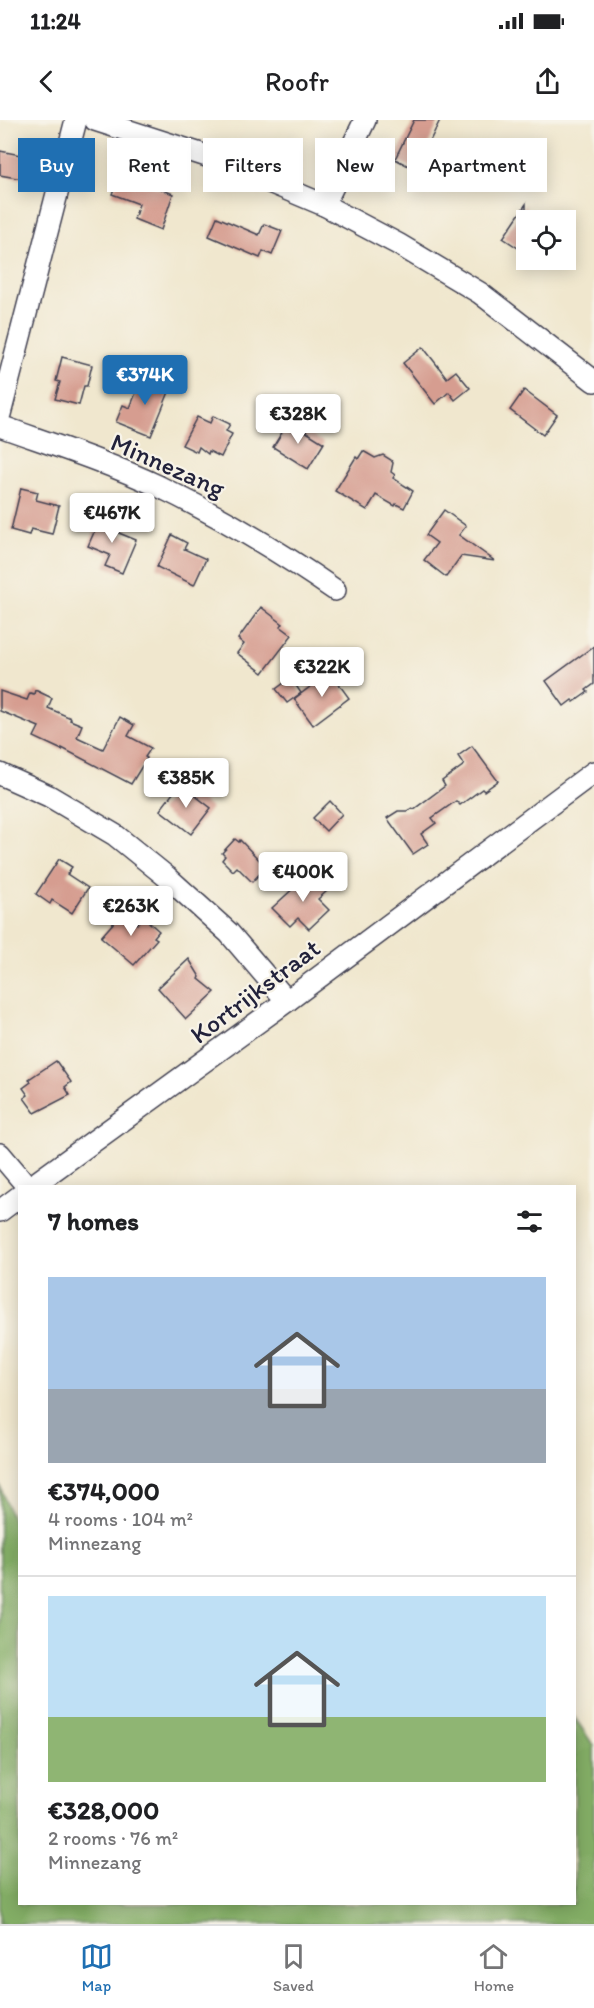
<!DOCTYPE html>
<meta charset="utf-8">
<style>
body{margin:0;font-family:Itim,sans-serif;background:#f2f2f2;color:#202124;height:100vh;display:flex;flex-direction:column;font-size:22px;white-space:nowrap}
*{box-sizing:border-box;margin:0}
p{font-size:20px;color:#757577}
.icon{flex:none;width:33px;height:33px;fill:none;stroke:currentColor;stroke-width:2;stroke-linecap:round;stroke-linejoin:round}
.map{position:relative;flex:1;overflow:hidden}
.drawer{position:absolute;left:18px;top:1065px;width:558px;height:720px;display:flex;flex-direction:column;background:#fff;border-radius:0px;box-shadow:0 3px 15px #0003}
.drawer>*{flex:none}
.hud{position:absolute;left:18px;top:18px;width:558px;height:54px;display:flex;gap:12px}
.fabs{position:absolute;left:516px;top:90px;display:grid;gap:12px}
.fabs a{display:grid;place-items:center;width:60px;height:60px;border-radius:0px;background:#fff;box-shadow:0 3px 15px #0003;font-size:30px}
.price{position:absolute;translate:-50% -51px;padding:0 14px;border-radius:6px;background:#fff;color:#222;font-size:20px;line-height:39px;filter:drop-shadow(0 2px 3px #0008)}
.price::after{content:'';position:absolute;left:50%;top:36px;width:18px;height:14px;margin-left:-9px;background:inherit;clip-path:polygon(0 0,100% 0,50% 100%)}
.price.current{background:#1f6fb2;color:#fff}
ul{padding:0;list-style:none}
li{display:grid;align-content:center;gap:12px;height:318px;padding:0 30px}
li+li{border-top:2px solid #e0e0e0}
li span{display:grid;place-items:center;height:186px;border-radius:0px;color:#555}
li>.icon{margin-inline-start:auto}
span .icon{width:108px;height:108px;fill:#fffc;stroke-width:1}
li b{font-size:26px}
h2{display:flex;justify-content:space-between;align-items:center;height:72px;padding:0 30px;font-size:26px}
.tag{padding:0 21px;border-radius:0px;background:#fff;box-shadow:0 3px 15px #0003;font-size:21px;line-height:54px}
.tag.current{background:#1f6fb2;color:#fff}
.status{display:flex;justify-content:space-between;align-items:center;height:42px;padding:0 30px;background:#fff;direction:ltr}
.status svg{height:16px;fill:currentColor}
header{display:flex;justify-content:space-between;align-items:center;height:78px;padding:0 30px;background:#fff;font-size:27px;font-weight:600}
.tab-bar{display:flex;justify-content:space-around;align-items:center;height:84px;border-top:2px solid #e0e0e0;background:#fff;font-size:16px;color:#757577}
.tab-bar a{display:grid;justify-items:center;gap:3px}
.tab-bar .current{color:#1f6fb2}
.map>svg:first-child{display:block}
.forest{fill:#83ad65;stroke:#526850;stroke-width:1.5}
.building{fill:#d69d90}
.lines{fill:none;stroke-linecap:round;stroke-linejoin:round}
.street-casing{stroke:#414051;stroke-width:24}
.street{stroke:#fff;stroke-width:21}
.labels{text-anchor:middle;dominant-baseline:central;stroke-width:4.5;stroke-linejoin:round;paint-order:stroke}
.street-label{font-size:26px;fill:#22223b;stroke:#f7f3e8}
</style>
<div class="status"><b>11:24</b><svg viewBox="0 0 49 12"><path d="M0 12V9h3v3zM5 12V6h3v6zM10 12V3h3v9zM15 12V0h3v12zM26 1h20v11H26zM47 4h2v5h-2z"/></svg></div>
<header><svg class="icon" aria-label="back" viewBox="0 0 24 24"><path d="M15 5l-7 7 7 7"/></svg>Roofr<svg class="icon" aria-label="share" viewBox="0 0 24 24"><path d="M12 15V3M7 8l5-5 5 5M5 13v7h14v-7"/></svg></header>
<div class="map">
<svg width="594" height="1804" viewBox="0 0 594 1804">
<rect width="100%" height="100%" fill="#f7f3e8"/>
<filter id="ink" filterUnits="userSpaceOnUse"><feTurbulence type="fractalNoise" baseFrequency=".0167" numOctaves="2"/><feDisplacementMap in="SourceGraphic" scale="12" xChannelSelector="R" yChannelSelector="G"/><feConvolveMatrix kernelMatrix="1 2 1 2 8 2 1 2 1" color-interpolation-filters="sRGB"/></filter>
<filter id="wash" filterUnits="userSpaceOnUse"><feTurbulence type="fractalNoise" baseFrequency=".008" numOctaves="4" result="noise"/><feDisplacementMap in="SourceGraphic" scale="24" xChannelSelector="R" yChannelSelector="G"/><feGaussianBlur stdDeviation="1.35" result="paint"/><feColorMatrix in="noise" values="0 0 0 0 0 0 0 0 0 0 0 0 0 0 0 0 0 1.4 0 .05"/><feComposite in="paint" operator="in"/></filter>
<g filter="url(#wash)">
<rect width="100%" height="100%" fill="#f0e7ce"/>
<path class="forest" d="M 0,1365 L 17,1413 L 20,1413 L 20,1784 L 574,1784 L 575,1598 L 594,1626 L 594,1804 L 0,1804 Z"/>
<g id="blocks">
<g class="building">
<path d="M 414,0 L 440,0 L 416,50 L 395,39 Z"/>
<path d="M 0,31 L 26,36 L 22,59 L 0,55 Z"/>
<path d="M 120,53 L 173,74 L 161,110 L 134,99 L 139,84 L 112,74 Z"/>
<path d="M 526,84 L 526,129 L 520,124 L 518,128 L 503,118 Z"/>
<path d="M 217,97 L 259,115 L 264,104 L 282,111 L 272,135 L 263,131 L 260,138 L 209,116 Z"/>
<path d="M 423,227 L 447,258 L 456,251 L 470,268 L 455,280 L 449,272 L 435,284 L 403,243 Z"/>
<path d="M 62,237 L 92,245 L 87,266 L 84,266 L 79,285 L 55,279 L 60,262 L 56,261 Z"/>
<path d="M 143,255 L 171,267 L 151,316 L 116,302 L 123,285 L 130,288 Z"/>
<path d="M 524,270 L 557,295 L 543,315 L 510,290 Z"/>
<path d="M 213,296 L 230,304 L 226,311 L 232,314 L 221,337 L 209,331 L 208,334 L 199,327 L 197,332 L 182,325 L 197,297 L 210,303 Z"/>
<path d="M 289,301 L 324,323 L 308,349 L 273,327 Z"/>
<path d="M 363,331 L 375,338 L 383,335 L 391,340 L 393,343 L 391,352 L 395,355 L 393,358 L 413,371 L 404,388 L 396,384 L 395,386 L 376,375 L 367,390 L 335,371 L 356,337 L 358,339 Z"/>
<path d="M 21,368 L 38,372 L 36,380 L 59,386 L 52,414 L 31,409 L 29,415 L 11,410 Z"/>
<path d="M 444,390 L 466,406 L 459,415 L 495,441 L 461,436 L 446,457 L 424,440 L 437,423 L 426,415 Z"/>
<path d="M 102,394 L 118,401 L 114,411 L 136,420 L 122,453 L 105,446 L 110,435 L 88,426 Z"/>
<path d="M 172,415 L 187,423 L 184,429 L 206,439 L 194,465 L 157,447 Z"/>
<path d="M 261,487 L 283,504 L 280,506 L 292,515 L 263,553 L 237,533 L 244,524 L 238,519 Z"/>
<path d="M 594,526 L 594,564 L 586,570 L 588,572 L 574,582 L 572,580 L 564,586 L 546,561 Z"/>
<path d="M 330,552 L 349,578 L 313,605 L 294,579 Z"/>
<path d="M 291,558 L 301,573 L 287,583 L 276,569 Z"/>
<path d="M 35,570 L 52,578 L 48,588 L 71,598 L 70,600 L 82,605 L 77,617 L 103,629 L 120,597 L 134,605 L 128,616 L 151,628 L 145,637 L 147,638 L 131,664 L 62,628 L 62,630 L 34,617 L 39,607 L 0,591 L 0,571 L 27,580 L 30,573 L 34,574 Z"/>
<path d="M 472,626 L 498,661 L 484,671 L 482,669 L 460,685 L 456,681 L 432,698 L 436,703 L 421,714 L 428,724 L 413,734 L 387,698 L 398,691 L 407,691 L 412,688 L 414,689 L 445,666 L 442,661 L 464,645 L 458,636 Z"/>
<path d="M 180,664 L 211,688 L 191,714 L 160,690 Z"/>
<path d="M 330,681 L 342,694 L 326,711 L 313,698 Z"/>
<path d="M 235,719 L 239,722 L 240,720 L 266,747 L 252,762 L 237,747 L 233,751 L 222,740 L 225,736 L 222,733 Z"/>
<path d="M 59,739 L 72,747 L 67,754 L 88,768 L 72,793 L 52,780 L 50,784 L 36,774 Z"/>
<path d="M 310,753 L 327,771 L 318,779 L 329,790 L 309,809 L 298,798 L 290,806 L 272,788 Z"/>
<path d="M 123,792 L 137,804 L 143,797 L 159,811 L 154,817 L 157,819 L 134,845 L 101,817 Z"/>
<path d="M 189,839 L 200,857 L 199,859 L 215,872 L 186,899 L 158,868 Z"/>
<path d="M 56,941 L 71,962 L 65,967 L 70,975 L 35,993 L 24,978 L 28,975 L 23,968 L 31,962 L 29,959 Z"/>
</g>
</g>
</g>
<g filter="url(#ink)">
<use href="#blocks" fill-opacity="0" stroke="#414051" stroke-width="1.5"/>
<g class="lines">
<defs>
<g id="street">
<path d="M 95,0 L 210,37 L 324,85 L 398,124 L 480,173 L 594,261"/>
<path d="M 324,85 L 365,0"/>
<path d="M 0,294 L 76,0"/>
<path d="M 0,306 C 53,325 107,342 158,366 C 220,396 279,431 335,470"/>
<path d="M 0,654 L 49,676 L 115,715 L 167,757 L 229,813 L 287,881"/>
<path d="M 0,1034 L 27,1066"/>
<path d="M 32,1066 L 287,881 L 594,652"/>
<path d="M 0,1091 L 20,1076"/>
</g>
</defs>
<use href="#street" class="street-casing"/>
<use href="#street" class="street"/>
</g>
</g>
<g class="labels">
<g class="street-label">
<text transform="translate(168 345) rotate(24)">Minnezang</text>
<text transform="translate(255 871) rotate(-37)">Kortrijkstraat</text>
</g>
</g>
</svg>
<div class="fabs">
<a><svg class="icon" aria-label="locate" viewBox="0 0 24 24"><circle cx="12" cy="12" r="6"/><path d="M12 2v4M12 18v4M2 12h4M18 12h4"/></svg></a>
</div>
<b class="price current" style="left:145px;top:286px">€374K</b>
<b class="price" style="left:298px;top:325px">€328K</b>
<b class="price" style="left:112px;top:424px">€467K</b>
<b class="price" style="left:322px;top:578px">€322K</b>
<b class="price" style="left:186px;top:689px">€385K</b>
<b class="price" style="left:303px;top:783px">€400K</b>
<b class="price" style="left:131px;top:817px">€263K</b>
<div class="hud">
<a class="tag current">Buy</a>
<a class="tag">Rent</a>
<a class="tag">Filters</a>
<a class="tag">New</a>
<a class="tag">Apartment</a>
</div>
<section class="drawer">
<h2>7 homes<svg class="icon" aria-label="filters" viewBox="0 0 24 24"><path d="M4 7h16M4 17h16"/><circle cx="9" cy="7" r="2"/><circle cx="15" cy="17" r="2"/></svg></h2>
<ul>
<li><span style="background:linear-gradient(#a9c7e8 60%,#9aa5b1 0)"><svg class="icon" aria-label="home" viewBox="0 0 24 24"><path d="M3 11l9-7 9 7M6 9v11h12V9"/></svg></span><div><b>€374,000</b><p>4 rooms · 104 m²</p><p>Minnezang</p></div></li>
<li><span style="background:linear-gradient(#bfe0f5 65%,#8fb573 0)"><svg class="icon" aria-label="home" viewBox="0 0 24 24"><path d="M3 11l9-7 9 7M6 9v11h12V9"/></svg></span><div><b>€328,000</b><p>2 rooms · 76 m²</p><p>Minnezang</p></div></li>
</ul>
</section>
</div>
<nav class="tab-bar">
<a class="current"><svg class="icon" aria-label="map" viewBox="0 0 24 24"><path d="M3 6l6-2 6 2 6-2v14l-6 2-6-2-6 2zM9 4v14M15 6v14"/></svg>Map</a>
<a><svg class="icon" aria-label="saved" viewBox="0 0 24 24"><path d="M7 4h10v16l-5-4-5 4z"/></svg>Saved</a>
<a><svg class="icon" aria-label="home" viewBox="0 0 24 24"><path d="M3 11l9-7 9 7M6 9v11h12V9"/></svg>Home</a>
</nav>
